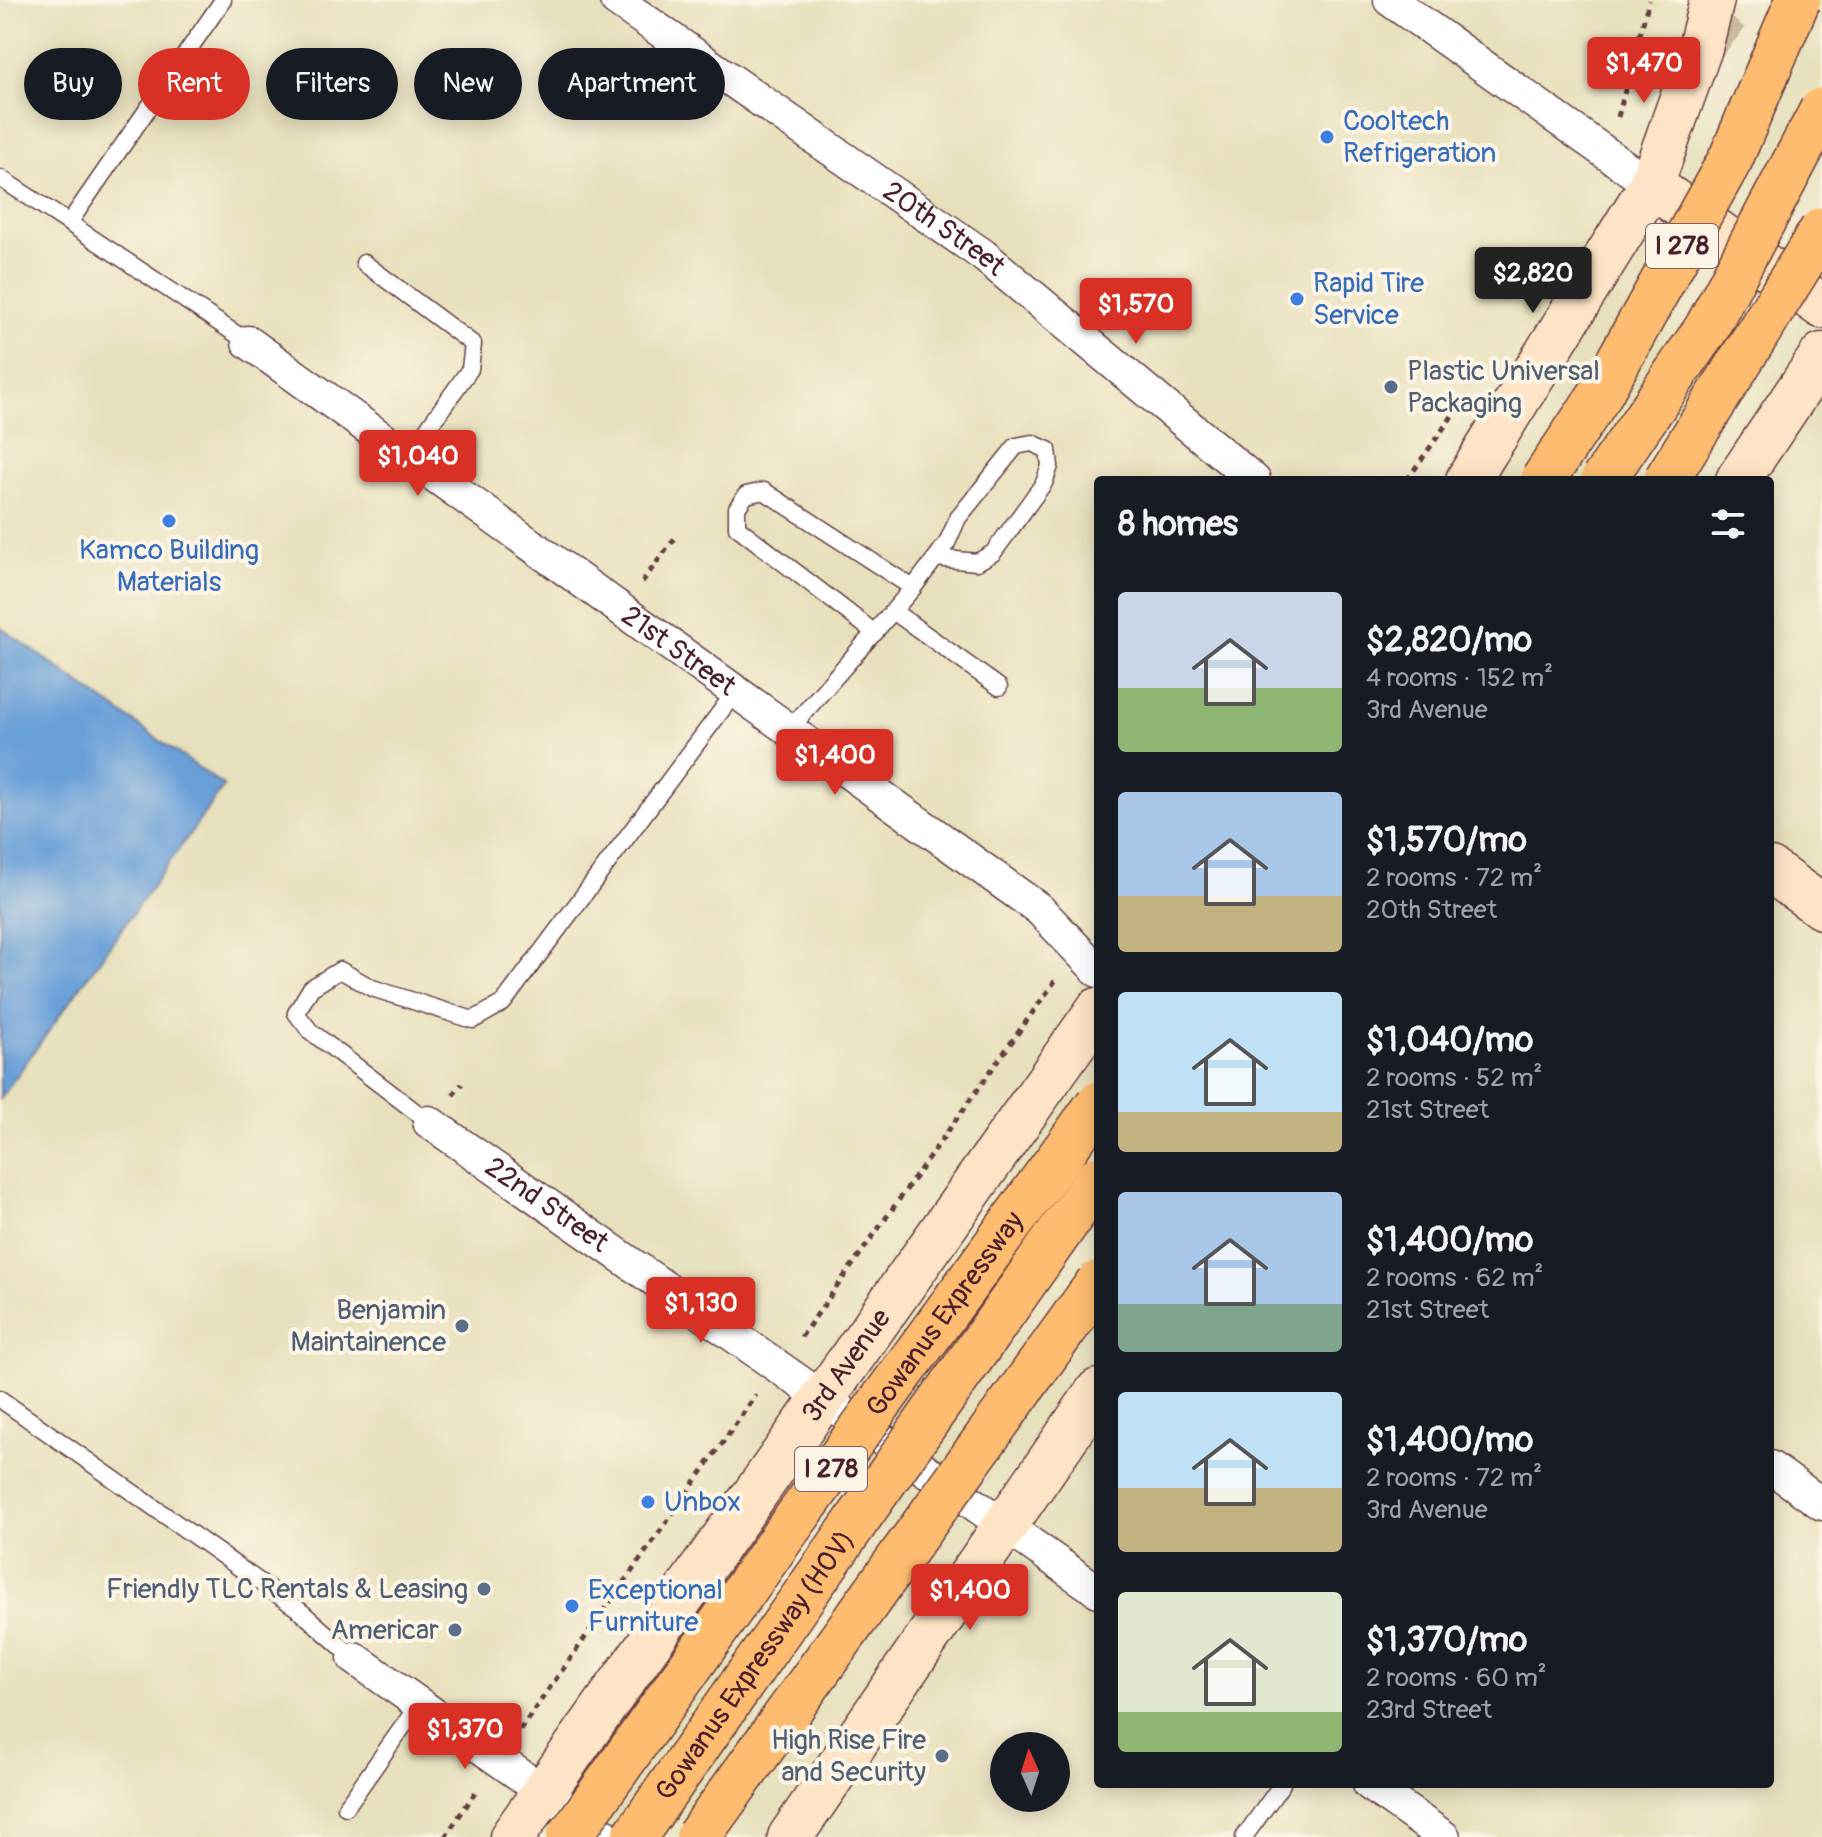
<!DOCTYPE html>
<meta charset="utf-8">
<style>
body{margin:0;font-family:Pangolin,sans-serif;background:#242831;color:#f1f3f6;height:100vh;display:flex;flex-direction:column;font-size:30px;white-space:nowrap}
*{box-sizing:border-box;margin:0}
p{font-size:26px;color:#9ea1a6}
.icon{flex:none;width:44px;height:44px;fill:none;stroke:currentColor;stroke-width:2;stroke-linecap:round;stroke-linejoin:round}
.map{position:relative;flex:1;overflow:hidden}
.sheet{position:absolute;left:1094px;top:476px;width:680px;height:1312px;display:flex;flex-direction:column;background:#171b24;border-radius:8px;box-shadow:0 4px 20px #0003}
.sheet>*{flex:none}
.top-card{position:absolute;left:24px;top:48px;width:760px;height:72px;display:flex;gap:16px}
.needle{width:52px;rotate:357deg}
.controls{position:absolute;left:990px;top:1732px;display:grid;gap:16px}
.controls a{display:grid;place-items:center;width:80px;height:80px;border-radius:50%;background:#171b24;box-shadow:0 4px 20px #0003;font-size:40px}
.price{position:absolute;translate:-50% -68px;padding:0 18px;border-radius:8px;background:#d93025;color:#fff;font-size:26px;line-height:52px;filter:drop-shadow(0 2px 4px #0008)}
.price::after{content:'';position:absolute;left:50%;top:48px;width:24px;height:18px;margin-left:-12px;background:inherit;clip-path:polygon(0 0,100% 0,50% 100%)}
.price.current{background:#222;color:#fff}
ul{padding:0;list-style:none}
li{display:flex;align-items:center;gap:24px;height:200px;padding:0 24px}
li span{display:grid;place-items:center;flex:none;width:224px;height:160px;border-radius:8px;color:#555}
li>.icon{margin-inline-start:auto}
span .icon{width:96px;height:96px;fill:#fffc;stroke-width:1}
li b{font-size:34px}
h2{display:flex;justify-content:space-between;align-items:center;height:96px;padding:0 24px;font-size:34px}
.chip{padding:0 28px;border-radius:36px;background:#171b24;box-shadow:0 4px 20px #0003;font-size:28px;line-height:72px}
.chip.current{background:#d93025;color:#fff}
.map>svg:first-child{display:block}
.water{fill:#6aa0d8;stroke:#5a6082;stroke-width:2}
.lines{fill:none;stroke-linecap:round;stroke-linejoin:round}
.secondary-tunnel{stroke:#c8b99f;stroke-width:44;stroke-dasharray:44 22;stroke-linecap:butt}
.lane-casing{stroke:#623c41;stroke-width:19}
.street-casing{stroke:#623c41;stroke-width:35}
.secondary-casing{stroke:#623c41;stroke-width:47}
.path{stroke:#623c41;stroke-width:5;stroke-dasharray:6 6;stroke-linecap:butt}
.lane{stroke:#fff;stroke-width:16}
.street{stroke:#fff;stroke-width:32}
.secondary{stroke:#fee4c6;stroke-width:44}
.highway-bridge-casing{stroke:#623c41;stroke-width:47;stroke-linecap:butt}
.highway-bridge{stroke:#fdbc70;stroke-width:44}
.shop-dot{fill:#3f7fe0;stroke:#fcf5e5;stroke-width:3}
.service-dot{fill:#5c6f8a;stroke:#fcf5e5;stroke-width:3}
.labels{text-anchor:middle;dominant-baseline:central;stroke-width:8;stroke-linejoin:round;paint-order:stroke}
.shield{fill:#fcf5e5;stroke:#7f5f63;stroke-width:2}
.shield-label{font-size:26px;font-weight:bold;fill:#4a1f2b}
.shop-label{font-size:28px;fill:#366cbe;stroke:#fcf5e5;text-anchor:start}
.street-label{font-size:28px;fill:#4a1f2b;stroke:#fcf5e5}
.service-label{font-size:28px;fill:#4e5e75;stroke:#fcf5e5;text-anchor:end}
</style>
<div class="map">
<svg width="1822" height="1837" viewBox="0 0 1822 1837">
<rect width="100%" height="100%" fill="#fcf5e5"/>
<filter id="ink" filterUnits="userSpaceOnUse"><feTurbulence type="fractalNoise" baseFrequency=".0125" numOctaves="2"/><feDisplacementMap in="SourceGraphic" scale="16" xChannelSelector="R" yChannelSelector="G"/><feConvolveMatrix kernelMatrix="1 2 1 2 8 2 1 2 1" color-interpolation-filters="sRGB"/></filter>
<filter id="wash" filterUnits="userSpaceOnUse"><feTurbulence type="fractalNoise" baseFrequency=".006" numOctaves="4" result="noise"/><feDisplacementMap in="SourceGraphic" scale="32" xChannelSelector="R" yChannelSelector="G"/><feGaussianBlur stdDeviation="1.8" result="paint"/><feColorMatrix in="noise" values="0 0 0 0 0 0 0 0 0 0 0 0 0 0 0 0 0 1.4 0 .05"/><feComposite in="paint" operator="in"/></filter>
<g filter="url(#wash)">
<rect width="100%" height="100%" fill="#e7e0bc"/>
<path class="water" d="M 0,627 L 224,786 L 0,1099 Z"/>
</g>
<g filter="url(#ink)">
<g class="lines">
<path class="secondary-tunnel" d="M 1700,48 L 1740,0"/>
<defs>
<g id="lane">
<path d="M 223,0 L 69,223 L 248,342"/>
<path d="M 0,178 L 69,223"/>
<path d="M 364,263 L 473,344 L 470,369 L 408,456"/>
<path d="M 893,611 L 999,687"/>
<path d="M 875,633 L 737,527 L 737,508 L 746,495 L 764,491 L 913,588"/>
<path d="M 789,730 L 913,588 L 947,543 L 958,518 L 1016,446 L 1032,443 L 1048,450 L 1050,466 L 1044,483 L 993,553 L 977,562 L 936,558"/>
<path d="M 429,1122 L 310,1031 L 296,1013 L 311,988 L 340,970 L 372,988 L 473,1020 L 503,1003 L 736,691"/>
<path d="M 0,1399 L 298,1609 L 354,1658"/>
<path d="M 346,1807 L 419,1704"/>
<path d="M 1244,1837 L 1282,1784"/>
</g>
<g id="street">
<path id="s1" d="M 616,0 L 983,255 L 1254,480"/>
<path d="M 1390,0 L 1651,185"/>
<path id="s2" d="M 248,342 L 1039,909 L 1098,971"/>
<path id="s3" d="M 429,1122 L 1098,1591"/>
<path d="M 1770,1467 L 1822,1504"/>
<path d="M 354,1658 L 608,1837"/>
<path d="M 1369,1784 L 1444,1837"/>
</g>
<g id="secondary">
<path d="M 1651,185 L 1822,306"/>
<path d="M 1468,480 L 1651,185 L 1700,48 L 1712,0"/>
<path d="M 1738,480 L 1822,355"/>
<path d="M 1770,870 L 1822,907"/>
<path id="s4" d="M 512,1837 L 1098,1010"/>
<path d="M 790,1837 L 1098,1391"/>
</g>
</defs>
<use href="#lane" class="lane-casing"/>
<use href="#street" class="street-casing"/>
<use href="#secondary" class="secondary-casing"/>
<g class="path">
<path d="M 1618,117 L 1649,0"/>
<path d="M 1407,480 L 1462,402"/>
<path d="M 642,582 L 675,538"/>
<path d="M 453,1095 L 462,1084"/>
<path d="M 801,1337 L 1055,981"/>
<path d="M 520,1730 L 756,1395"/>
<path d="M 445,1837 L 477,1790"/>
</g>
<use href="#lane" class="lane"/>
<use href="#street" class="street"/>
<use href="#secondary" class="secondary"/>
<defs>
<g id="highway-bridge">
<path d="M 1543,480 L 1599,396 L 1731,158 L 1798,0"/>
<path d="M 1603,480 L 1706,329 L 1822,110"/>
<path d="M 1666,480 L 1822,230"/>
<path id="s5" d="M 569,1837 L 783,1536 L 1098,1104"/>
<path id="s6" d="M 634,1837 L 1098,1178"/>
<path d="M 698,1837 L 1098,1283"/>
</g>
</defs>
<use href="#highway-bridge" class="highway-bridge-casing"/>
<use href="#highway-bridge" class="highway-bridge"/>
</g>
</g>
<g class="shop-dot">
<circle cx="1327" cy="137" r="8"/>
<circle cx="1297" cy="299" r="8"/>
<circle cx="169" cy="521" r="8"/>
<circle cx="648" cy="1502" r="8"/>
<circle cx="572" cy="1606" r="8"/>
</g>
<g class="service-dot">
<circle cx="1391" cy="387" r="8"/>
<circle cx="462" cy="1326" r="8"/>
<circle cx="484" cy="1589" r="8"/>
<circle cx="455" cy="1630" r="8"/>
<circle cx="942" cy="1756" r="8"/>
</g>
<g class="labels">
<g class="shield">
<rect x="1646" y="224" width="72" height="44" rx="6"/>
<rect x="795" y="1447" width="72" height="44" rx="6"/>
</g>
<g class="shield-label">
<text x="1682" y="246">I 278</text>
<text x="831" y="1469">I 278</text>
</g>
<g class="shop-label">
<text x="1343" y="121">Cooltech<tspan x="1343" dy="32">Refrigeration</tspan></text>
<text x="1313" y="283">Rapid Tire<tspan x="1313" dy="32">Service</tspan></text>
<text x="169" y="550" text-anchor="middle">Kamco Building<tspan x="169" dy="32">Materials</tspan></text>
<text x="664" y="1502">Unbox</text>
<text x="588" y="1590">Exceptional<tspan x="588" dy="32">Furniture</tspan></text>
</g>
<g class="street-label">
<text stroke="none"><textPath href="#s1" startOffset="400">20th Street</textPath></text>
<text stroke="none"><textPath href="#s2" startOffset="530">21st Street</textPath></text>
<text stroke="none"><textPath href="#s3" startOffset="144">22nd Street</textPath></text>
<text stroke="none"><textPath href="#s5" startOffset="644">Gowanus Expressway</textPath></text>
<text stroke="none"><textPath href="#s4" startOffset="578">3rd Avenue</textPath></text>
<text stroke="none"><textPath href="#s6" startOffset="210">Gowanus Expressway (HOV)</textPath></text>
</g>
<g class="service-label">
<text x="1407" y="371" text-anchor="start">Plastic Universal<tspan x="1407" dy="32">Packaging</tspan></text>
<text x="446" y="1310">Benjamin<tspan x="446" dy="32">Maintainence</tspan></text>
<text x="468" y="1589">Friendly TLC Rentals &amp; Leasing</text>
<text x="439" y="1630">Americar</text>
<text x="926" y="1740">High Rise Fire<tspan x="926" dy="32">and Security</tspan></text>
</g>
</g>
</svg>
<div class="controls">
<a><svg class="needle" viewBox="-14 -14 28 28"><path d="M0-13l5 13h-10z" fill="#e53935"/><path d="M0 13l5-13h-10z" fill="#9ea1a6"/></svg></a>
</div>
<b class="price" style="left:1644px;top:105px">$1,470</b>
<b class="price current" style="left:1533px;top:315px">$2,820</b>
<b class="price" style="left:1136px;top:346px">$1,570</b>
<b class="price" style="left:418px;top:498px">$1,040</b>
<b class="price" style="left:835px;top:797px">$1,400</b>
<b class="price" style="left:701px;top:1345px">$1,130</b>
<b class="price" style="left:970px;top:1632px">$1,400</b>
<b class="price" style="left:465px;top:1771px">$1,370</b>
<div class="top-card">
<a class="chip">Buy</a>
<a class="chip current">Rent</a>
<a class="chip">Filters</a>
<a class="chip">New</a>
<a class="chip">Apartment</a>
</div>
<section class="sheet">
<h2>8 homes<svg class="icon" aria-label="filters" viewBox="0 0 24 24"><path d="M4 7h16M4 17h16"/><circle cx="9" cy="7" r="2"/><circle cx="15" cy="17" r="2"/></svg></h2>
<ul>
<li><span style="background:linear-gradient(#c9d6e8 60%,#8fb573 0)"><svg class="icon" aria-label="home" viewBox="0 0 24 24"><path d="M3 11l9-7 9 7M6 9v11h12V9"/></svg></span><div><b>$2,820/mo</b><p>4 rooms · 152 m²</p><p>3rd Avenue</p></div></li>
<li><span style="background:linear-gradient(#a9c7e8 65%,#c2b280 0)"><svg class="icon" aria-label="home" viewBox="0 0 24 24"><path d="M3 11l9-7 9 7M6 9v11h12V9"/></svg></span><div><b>$1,570/mo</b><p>2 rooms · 72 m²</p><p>20th Street</p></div></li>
<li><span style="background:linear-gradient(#bfe0f5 75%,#c2b280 0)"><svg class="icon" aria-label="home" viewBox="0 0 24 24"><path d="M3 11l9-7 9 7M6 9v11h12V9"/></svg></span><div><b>$1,040/mo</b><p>2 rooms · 52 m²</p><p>21st Street</p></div></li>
<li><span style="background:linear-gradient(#a9c7e8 70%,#7fa58c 0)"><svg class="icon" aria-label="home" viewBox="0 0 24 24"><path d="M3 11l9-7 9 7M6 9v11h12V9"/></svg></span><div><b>$1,400/mo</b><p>2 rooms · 62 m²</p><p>21st Street</p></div></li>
<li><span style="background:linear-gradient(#bfe0f5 60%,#c2b280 0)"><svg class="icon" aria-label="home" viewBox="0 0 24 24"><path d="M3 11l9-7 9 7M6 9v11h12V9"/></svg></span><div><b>$1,400/mo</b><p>2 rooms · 72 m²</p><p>3rd Avenue</p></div></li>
<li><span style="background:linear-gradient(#dfe7d0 75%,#8fb573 0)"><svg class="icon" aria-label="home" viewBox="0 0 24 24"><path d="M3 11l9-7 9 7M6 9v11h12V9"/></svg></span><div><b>$1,370/mo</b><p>2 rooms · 60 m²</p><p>23rd Street</p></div></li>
</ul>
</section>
</div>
